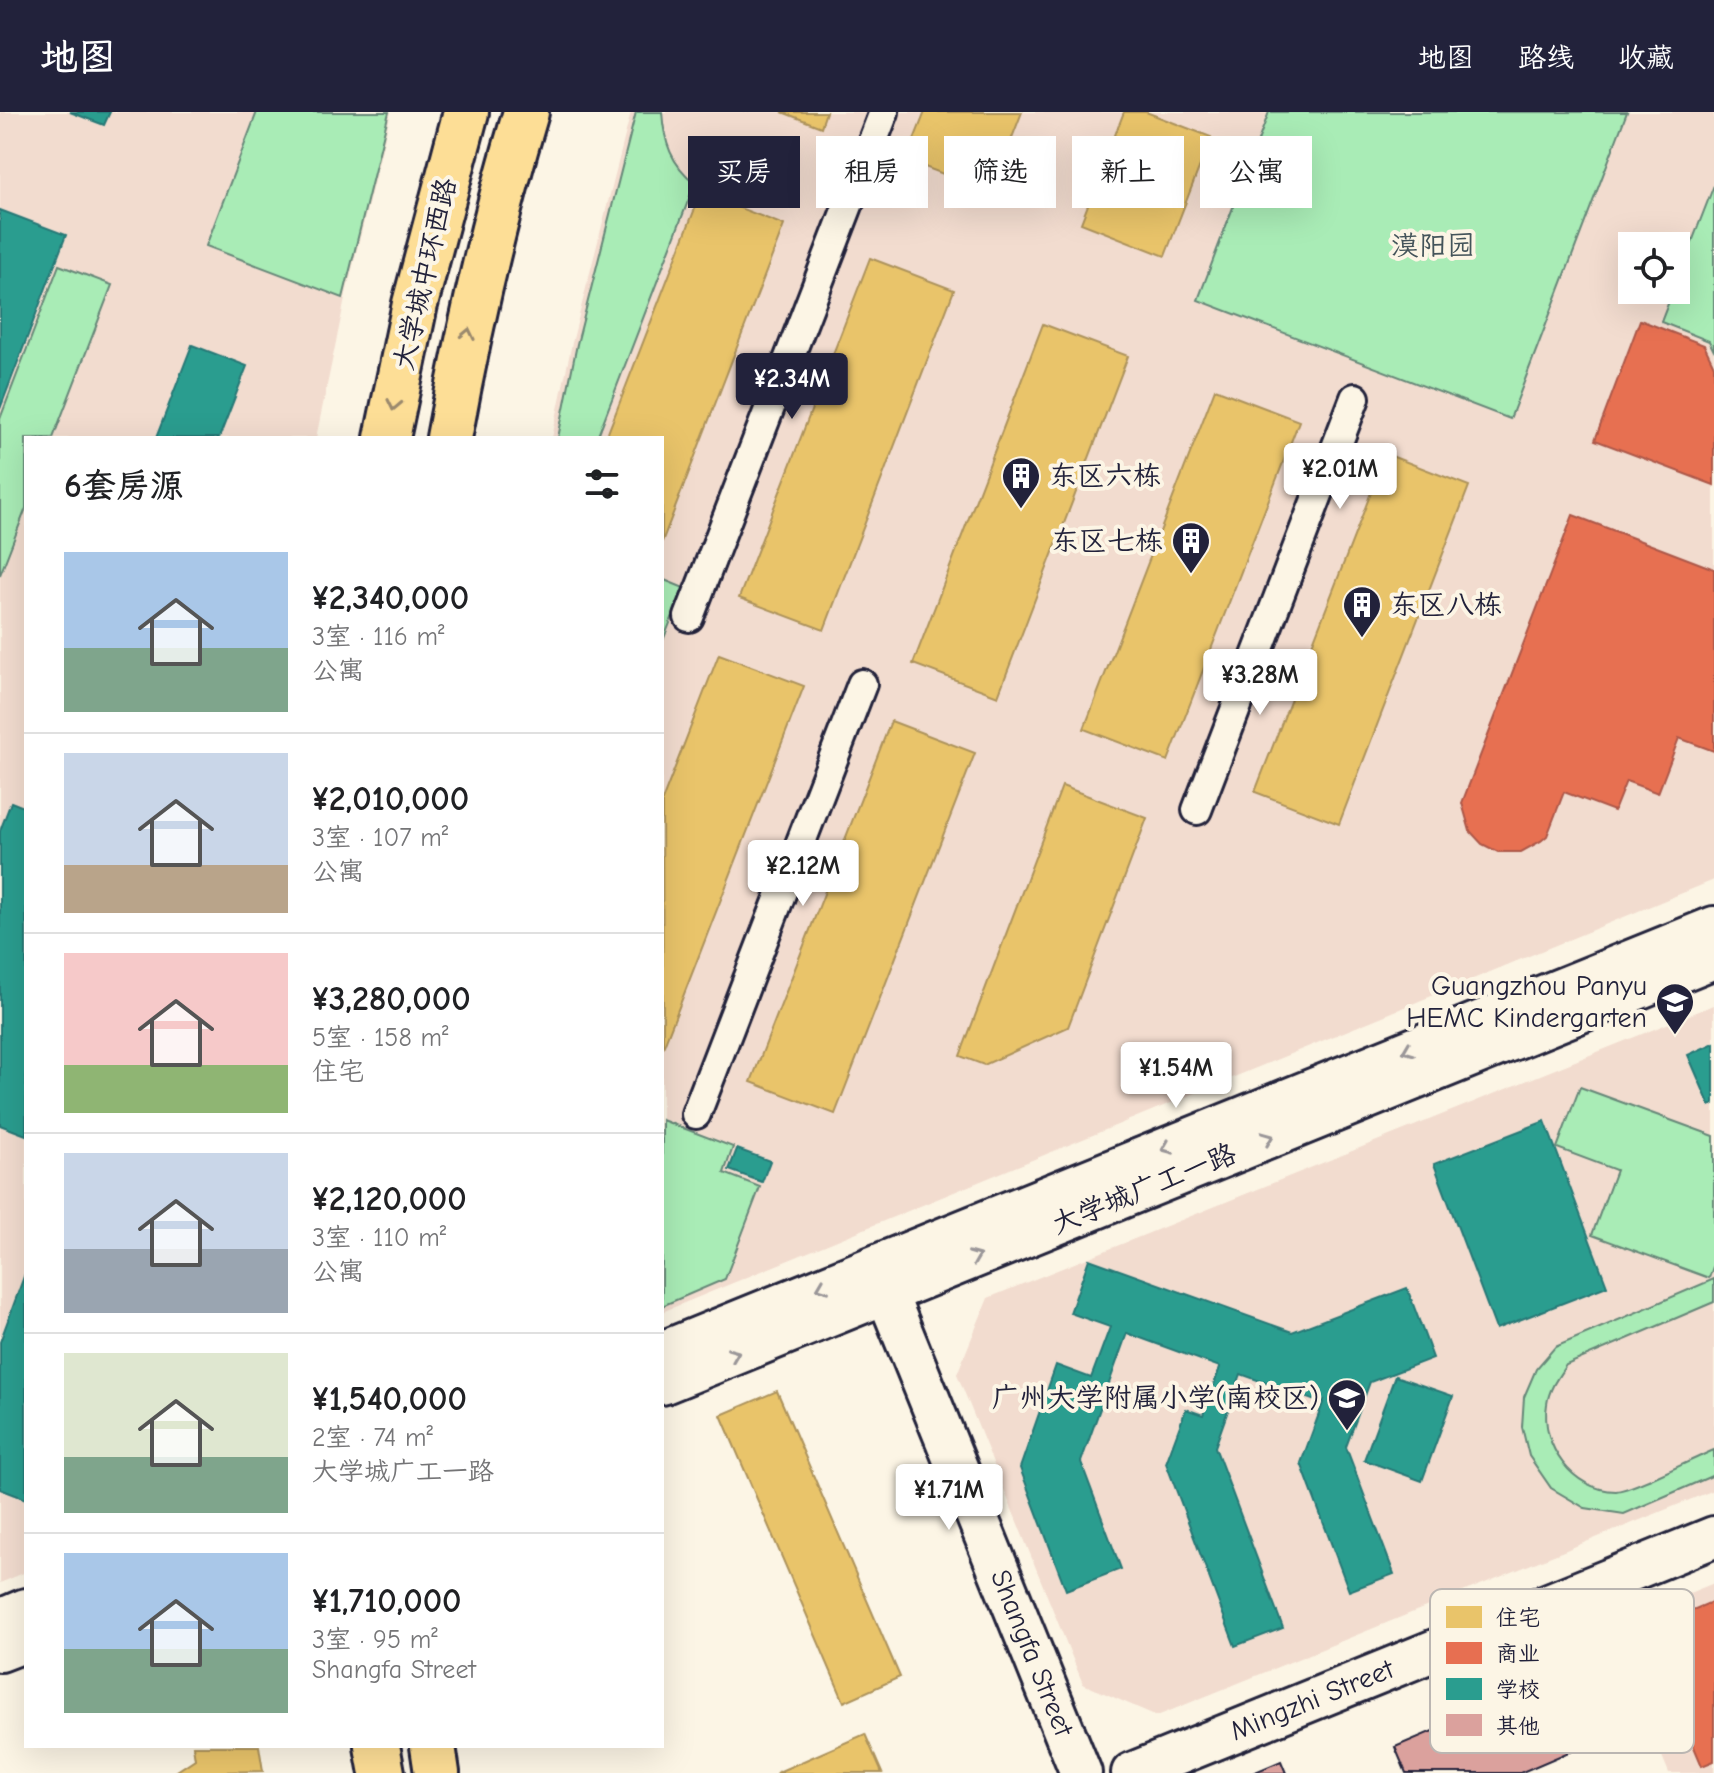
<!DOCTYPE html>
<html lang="zh">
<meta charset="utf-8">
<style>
body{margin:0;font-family:"Comic Neue","LXGW WenKai TC",sans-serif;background:#f2f2f2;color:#202124;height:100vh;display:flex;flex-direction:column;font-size:30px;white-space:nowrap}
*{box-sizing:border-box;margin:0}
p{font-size:26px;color:#757577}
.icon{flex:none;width:44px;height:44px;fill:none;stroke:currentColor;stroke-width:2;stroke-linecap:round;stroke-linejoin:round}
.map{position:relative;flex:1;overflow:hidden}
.side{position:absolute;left:24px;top:324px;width:640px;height:1312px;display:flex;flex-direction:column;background:#fff;border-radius:0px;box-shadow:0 8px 32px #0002}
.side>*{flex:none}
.top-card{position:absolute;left:688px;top:24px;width:760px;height:72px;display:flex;gap:16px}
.controls{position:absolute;left:1618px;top:120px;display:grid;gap:16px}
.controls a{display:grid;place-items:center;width:72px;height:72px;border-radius:0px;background:#fff;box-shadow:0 8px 32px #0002;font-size:40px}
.price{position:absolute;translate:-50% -68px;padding:0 18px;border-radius:8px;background:#fff;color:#222;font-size:26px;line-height:52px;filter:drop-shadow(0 2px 4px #0008)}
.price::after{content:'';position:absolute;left:50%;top:48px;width:24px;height:18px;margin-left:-12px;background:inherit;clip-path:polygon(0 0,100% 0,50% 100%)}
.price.current{background:#22223b;color:#fff}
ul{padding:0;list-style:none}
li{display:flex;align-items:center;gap:24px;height:200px;padding:0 40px}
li+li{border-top:2px solid #e0e0e0}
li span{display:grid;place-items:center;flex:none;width:224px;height:160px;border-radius:0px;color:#555}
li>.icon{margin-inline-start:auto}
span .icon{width:96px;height:96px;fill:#fffc;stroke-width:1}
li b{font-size:34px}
h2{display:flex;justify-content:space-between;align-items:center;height:96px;padding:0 40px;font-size:34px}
.tag{padding:0 28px;border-radius:0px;background:#fff;box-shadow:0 8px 32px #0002;font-size:28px;line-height:72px}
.tag.current{background:#22223b;color:#fff}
header{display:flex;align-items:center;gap:48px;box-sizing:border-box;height:112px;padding:0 40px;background:#22223b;color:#fff}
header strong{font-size:38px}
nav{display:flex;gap:44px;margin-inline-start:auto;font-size:28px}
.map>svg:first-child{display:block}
.built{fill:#f2dccf;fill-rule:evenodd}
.green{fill:#a9ecb6;stroke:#668778;stroke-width:2}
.homes{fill:#e9c46a;stroke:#ad935c;stroke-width:2}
.shops{fill:#e76f51;stroke:#ac584a;stroke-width:2}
.schools{fill:#2a9d8f;stroke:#287876;stroke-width:2}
.building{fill:#dba19d;stroke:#22223b;stroke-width:2}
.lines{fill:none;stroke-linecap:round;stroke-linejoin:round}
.street-casing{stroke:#22223b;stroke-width:34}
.secondary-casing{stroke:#22223b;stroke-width:46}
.primary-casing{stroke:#22223b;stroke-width:50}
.street{stroke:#fcf5e5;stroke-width:28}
.secondary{stroke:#fcf5e5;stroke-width:40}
.primary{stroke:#fdde96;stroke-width:44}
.oneway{stroke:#9a896d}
.oneway2{stroke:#9a9698}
.labels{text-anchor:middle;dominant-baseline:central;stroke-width:8;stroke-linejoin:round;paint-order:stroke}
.park-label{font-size:28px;fill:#44545a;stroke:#fcf5e5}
.street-label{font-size:28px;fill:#22223b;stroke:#fcf5e5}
.poi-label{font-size:28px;fill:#22223b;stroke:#fcf5e5;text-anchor:end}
.key{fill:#fcf5e5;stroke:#bbb6b2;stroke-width:2}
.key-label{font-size:22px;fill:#22223b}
</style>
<header>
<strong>地图</strong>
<nav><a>地图</a><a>路线</a><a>收藏</a></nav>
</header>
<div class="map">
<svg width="1714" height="1661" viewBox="0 0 1714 1661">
<rect width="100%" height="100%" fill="#fcf5e5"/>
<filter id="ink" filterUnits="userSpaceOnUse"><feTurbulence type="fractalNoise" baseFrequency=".0125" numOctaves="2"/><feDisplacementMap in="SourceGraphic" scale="16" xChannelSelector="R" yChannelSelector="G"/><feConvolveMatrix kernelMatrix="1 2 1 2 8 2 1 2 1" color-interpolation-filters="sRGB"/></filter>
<g filter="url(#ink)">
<g class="built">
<path d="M 0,0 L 391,0 L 346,182 L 316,326 L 26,326 L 26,1460 L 0,1471 Z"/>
<path d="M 631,0 L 1714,0 L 1714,768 L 662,1200 L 662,326 L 552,326 L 572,231 ZM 1632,134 L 1676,134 L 1676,178 L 1632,178 Z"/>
<path d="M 1714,893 L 1714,1378 L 1157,1604 L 1083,1572 L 957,1262 L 988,1186 Z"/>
<path d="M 1714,1471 L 1714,1661 L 1669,1661 L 1608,1514 Z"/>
</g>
<g class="green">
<path d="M 257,0 L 389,0 L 343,186 L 206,134 Z"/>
<path d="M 636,0 L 662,0 C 664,30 671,52 695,71 L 597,326 L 558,326 L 577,232 Z"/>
<path d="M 1269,0 L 1627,0 L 1510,307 L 1198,188 Z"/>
<path d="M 1714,73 L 1714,239 L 1709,229 L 1661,210 Z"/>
<path d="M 59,153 L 112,173 L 53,326 L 26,326 L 26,396 L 0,463 L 0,307 Z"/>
<path d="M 662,467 L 684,476 L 662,531 Z"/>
<path d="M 1580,975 L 1714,1024 L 1714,1152 L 1709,1166 L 1592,1123 L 1616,1058 L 1557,1036 Z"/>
<path d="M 662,1008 L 733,1035 L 724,1061 L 760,1075 L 725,1167 L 662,1194 Z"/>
<path d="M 1714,1167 L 1714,1190 L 1566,1253 C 1558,1265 1549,1277 1547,1292 C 1540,1333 1573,1379 1616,1379 C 1633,1378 1694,1346 1714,1338 L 1714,1363 L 1624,1402 L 1585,1396 L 1551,1376 L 1529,1344 L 1522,1315 L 1524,1285 L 1536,1257 L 1555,1235 Z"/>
</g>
<g class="homes">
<path d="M 782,0 L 826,0 L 821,15 Z"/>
<path d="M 925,0 L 1022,0 L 991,80 L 906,48 Z"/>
<path d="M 1124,0 L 1146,0 L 1211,25 L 1165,144 L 1081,111 Z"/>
<path d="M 701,81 L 784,113 L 662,430 L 662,326 L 606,326 Z"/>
<path d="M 870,146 L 954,178 L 824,518 L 739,486 Z"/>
<path d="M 1043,212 L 1128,244 L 998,584 L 913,552 Z"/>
<path d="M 1215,277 L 1299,309 L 1168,649 L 1084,617 Z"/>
<path d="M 1386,342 L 1469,374 L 1339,712 L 1255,680 Z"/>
<path d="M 719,542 L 804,574 L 663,936 L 662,689 Z"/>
<path d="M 891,609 L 975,641 L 835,1002 L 751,970 Z"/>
<path d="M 1062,674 L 1147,706 L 1068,915 L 984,953 L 960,944 Z"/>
<path d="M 777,1279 L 900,1565 L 844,1590 L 721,1303 Z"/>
<path d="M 865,1622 L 882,1661 L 776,1661 Z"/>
<path d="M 193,1634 L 259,1634 L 263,1659 L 174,1661 L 195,1647 Z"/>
</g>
<g class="shops">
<path d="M 1640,208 L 1704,233 L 1714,254 L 1714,373 L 1595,328 Z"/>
<path d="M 1573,403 L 1714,457 L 1714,639 L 1679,626 L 1658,681 L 1626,669 L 1614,699 L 1564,680 L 1547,724 L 1541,729 L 1521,740 L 1498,740 L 1482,732 L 1470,719 L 1462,691 Z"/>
<path d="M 1714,1489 L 1714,1649 L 1702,1654 L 1645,1518 Z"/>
</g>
<g class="schools">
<path d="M 70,0 L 110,0 L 104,13 Z"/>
<path d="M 0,98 L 66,123 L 0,297 Z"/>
<path d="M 192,233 L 247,254 L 219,326 L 156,326 Z"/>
<path d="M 11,690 L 26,696 L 26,1023 L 0,1013 L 0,719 Z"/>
<path d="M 1714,931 L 1714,992 L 1710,994 L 1688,943 Z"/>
<path d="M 1545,1009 L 1607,1174 L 1496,1217 L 1434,1052 Z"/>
<path d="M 737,1037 L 770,1049 L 762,1070 L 729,1058 Z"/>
<path d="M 1089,1147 L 1292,1220 L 1407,1176 L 1433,1246 L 1370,1270 L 1346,1335 L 1394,1462 L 1349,1479 L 1301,1351 L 1324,1288 L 1318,1290 L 1241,1262 L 1215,1335 L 1283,1516 L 1235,1534 L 1166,1351 L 1186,1297 L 1203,1303 L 1220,1255 L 1127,1221 L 1081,1350 L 1121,1457 L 1066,1478 L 1020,1356 L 1056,1253 L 1091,1266 L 1110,1215 L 1070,1201 Z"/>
<path d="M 26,1159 L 26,1387 L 0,1377 L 0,1230 Z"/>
<path d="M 1395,1264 L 1453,1284 L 1422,1369 L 1364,1348 Z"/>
</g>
<g class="building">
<path d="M 1562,1564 L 1590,1631 L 1520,1661 L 1406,1661 L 1395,1635 Z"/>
<path d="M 1281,1649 L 1286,1661 L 1253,1661 Z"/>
</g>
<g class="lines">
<defs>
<g id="street">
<path d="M 689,505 L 884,0"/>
<path d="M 1197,698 L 1355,286"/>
<path d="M 696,1002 L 862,572"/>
</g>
<g id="secondary">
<path d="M 877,1158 L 1081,1661"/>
<path d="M 662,1240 L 1714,815"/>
<path d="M 662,1272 L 1714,846"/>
<path d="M 0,1508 L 26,1497"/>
<path d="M 0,1539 L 26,1529"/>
<path d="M 1132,1661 L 1714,1425"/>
</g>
<g id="primary">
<path d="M 387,326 L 415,192 L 466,0"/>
<path d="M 449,326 C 469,216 494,107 526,0"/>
<path d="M 377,1634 L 382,1661"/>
<path d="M 433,1634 L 437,1661"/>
</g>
</defs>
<use href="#street" class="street-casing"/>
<use href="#secondary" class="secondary-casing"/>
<use href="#primary" class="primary-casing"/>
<use href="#street" class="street"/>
<use href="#secondary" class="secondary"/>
<use href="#primary" class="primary"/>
</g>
<defs><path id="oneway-chevron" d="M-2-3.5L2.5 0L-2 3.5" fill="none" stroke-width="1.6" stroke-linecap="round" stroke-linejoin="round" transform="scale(2)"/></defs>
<g class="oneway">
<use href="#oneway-chevron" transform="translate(468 222) rotate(-78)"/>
<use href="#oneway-chevron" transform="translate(394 293) rotate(102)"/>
</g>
<g class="oneway2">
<use href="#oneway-chevron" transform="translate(1408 938) rotate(158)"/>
<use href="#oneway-chevron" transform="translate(1268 1026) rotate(-22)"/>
<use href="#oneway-chevron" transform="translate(1167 1036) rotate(158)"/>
<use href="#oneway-chevron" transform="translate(975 1145) rotate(-22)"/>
<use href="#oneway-chevron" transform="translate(822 1175) rotate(158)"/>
<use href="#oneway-chevron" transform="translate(734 1242) rotate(-22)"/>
</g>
</g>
<defs>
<symbol id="building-pin" viewBox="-11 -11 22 30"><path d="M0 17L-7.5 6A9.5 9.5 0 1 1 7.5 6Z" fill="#22223b" stroke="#fcf5e5"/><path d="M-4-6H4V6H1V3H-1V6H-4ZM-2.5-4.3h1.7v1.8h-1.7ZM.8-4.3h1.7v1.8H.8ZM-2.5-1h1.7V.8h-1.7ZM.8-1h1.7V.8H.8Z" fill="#fff"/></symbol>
<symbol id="school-pin" viewBox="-11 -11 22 30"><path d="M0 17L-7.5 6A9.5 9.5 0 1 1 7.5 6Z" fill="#22223b" stroke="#fcf5e5"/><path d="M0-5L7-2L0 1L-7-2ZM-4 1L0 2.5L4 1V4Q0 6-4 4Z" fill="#fff"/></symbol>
</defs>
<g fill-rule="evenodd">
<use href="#building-pin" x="999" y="342" width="44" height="60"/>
<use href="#building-pin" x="1169" y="407" width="44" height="60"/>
<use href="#building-pin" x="1340" y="471" width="44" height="60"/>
<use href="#school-pin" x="1653" y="868" width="44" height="60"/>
<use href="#school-pin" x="1325" y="1264" width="44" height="60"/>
</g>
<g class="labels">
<g class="park-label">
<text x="1433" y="134">漠阳园</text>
</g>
<g class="street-label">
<text transform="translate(425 162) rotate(-77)">大学城中环西路</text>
<text transform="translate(1144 1077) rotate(-22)">大学城广工一路</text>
<text transform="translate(1032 1541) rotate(68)">Shangfa Street</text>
<text transform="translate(1312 1588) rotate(-22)">Mingzhi Street</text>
</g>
<g class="poi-label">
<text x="1049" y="364" text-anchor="start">东区六栋</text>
<text x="1163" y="429">东区七栋</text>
<text x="1390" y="493" text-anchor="start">东区八栋</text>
<text x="1647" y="874">Guangzhou Panyu<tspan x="1647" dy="32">HEMC Kindergarten</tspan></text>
<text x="1319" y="1286">广州大学附属小学(南校区)</text>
</g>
</g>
<rect x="1430" y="1477" width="264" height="164" rx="12" class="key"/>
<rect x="1446" y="1494" width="36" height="22" fill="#e9c46a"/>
<rect x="1446" y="1530" width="36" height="22" fill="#e76f51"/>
<rect x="1446" y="1566" width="36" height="22" fill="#2a9d8f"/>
<rect x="1446" y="1602" width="36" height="22" fill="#dba19d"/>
<g class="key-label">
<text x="1496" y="1513">住宅</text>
<text x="1496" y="1549">商业</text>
<text x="1496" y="1585">学校</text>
<text x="1496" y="1621">其他</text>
</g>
</svg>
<div class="controls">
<a><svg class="icon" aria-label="locate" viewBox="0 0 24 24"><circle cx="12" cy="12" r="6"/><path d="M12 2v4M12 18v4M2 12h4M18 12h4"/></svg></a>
</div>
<b class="price current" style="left:792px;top:309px">¥2.34M</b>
<b class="price" style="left:1340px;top:399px">¥2.01M</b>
<b class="price" style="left:1260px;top:605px">¥3.28M</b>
<b class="price" style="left:803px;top:796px">¥2.12M</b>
<b class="price" style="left:1176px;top:998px">¥1.54M</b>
<b class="price" style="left:949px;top:1420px">¥1.71M</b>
<div class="top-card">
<a class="tag current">买房</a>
<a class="tag">租房</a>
<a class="tag">筛选</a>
<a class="tag">新上</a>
<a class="tag">公寓</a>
</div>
<section class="side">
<h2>6套房源<svg class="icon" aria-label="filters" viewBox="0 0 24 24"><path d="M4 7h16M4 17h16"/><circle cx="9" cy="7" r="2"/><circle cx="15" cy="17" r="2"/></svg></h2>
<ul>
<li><span style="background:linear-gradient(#a9c7e8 60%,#7fa58c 0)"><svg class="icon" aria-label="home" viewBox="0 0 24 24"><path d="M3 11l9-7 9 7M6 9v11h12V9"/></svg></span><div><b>¥2,340,000</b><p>3室 · 116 m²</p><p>公寓</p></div></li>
<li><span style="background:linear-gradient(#c9d6e8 70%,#b9a48a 0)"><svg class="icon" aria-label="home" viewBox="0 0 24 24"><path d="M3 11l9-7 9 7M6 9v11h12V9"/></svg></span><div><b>¥2,010,000</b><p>3室 · 107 m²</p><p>公寓</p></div></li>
<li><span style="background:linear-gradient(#f6c9c9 70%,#8fb573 0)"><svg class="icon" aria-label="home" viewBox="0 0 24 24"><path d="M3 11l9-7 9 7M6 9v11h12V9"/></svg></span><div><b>¥3,280,000</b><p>5室 · 158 m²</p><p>住宅</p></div></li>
<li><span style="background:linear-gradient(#c9d6e8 60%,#9aa5b1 0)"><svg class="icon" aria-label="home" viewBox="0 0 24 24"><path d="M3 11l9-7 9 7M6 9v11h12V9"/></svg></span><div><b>¥2,120,000</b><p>3室 · 110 m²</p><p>公寓</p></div></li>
<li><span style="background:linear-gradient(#dfe7d0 65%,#7fa58c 0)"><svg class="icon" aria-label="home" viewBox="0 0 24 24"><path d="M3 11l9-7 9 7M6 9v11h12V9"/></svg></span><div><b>¥1,540,000</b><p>2室 · 74 m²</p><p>大学城广工一路</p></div></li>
<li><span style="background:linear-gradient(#a9c7e8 60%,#7fa58c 0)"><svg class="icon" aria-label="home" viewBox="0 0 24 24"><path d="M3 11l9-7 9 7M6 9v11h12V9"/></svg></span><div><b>¥1,710,000</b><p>3室 · 95 m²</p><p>Shangfa Street</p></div></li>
</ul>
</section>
</div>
